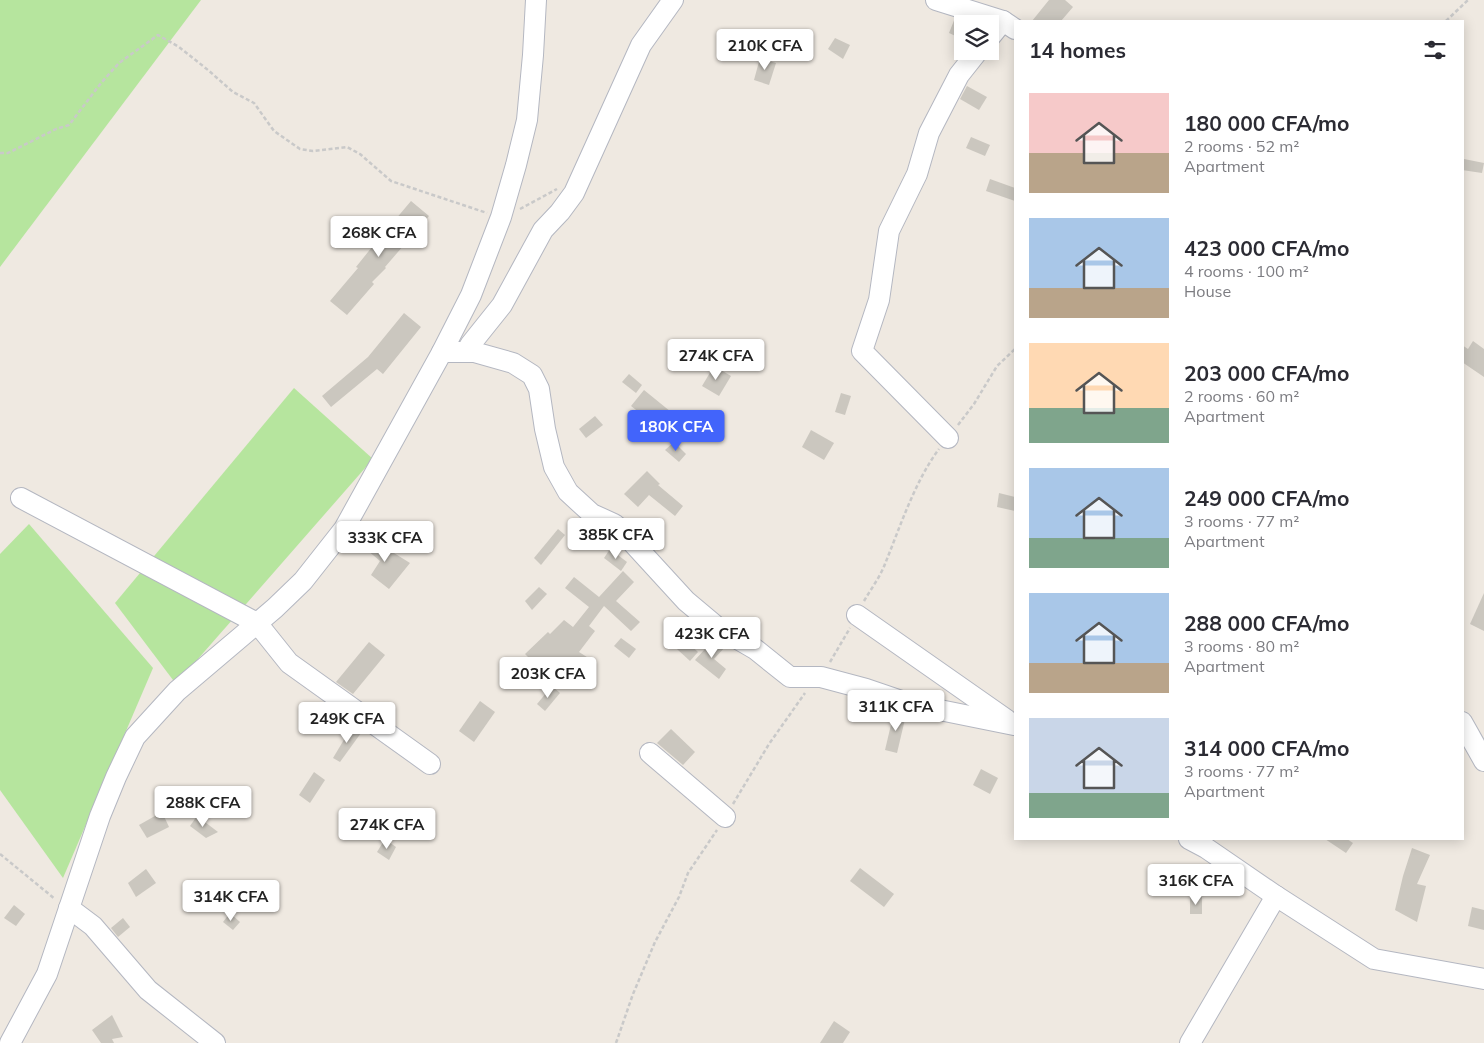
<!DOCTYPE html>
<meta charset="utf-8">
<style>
body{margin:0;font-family:Mulish,sans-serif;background:#f2f2f3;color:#2b2b33;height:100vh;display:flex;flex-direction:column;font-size:19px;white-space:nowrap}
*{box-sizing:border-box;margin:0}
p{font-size:16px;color:#7c7c81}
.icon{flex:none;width:28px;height:28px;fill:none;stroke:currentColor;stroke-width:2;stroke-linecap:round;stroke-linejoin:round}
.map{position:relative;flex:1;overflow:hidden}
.drawer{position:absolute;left:1014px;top:20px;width:450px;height:820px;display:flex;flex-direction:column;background:#fff;border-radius:0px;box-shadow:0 2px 12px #0003}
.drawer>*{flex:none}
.tools{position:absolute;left:954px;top:15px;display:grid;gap:10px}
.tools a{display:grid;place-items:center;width:45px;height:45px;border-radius:0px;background:#fff;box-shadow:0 2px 12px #0003;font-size:25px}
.price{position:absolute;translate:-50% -42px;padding:0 11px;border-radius:5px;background:#fff;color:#222;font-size:16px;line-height:32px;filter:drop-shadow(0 1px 2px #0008)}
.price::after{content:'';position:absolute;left:50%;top:30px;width:15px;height:11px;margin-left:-8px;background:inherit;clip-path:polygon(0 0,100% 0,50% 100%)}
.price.selected{background:#4264fb;color:#fff}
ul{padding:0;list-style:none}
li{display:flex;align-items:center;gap:15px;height:125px;padding:0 15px}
li span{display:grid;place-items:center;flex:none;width:140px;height:100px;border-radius:0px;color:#555}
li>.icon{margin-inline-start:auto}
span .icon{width:60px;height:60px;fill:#fffc;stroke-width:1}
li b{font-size:21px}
h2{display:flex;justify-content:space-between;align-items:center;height:60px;padding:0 15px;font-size:21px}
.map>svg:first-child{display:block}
.green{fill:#b6e59e}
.building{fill:#cbc7bf}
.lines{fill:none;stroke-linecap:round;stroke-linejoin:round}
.minor-casing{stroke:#b4b7c1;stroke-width:22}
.path{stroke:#c9c9c9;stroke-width:2.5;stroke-dasharray:4 2.5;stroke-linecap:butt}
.minor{stroke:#fff;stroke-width:20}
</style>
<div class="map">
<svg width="1484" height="1043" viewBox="0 0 1484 1043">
<rect width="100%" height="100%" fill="#efe9e1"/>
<g class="green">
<path d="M 0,0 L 201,0 L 0,267 Z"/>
<path d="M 294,388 L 373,459 L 176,684 L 115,603 Z"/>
<path d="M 29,524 L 153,668 L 63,878 L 0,790 L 0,554 Z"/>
</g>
<g class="building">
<path d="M 1049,0 L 1065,0 L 1073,7 L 1061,21 L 1032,21 Z"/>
<path d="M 955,18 L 962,21 L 962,39 L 949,33 Z"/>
<path d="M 835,38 L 850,45 L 843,59 L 828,49 Z"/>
<path d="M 760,58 L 776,63 L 769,85 L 754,80 Z"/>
<path d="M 967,86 L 987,97 L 979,110 L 960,99 Z"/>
<path d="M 971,137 L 990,145 L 985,156 L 966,148 Z"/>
<path d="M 1464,159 L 1484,163 L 1482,173 L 1462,170 Z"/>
<path d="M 990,179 L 1015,188 L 1015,201 L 986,191 Z"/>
<path d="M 411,201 L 429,216 L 385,267 L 386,268 L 372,282 L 374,284 L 347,315 L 330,301 L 358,268 L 356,267 L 368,252 Z"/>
<path d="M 404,313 L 421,327 L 383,374 L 377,369 L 331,407 L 322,396 L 368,357 Z"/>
<path d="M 1473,341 L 1484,349 L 1484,377 L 1462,362 L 1462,345 L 1468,349 Z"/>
<path d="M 714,366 L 731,376 L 719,396 L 702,386 Z"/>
<path d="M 629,374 L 642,385 L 636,393 L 622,382 Z"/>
<path d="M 644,390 L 676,416 L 665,430 L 642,410 L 640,413 L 631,406 Z"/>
<path d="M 841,393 L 851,396 L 845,415 L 835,412 Z"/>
<path d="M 595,416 L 603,425 L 586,438 L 579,429 Z"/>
<path d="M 811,430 L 834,443 L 824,460 L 802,447 Z"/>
<path d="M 674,442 L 686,454 L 679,462 L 665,450 Z"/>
<path d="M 647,471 L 660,484 L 658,485 L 683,506 L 675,516 L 649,495 L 638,507 L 624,494 Z"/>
<path d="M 999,493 L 1015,497 L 1015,511 L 997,507 Z"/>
<path d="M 558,529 L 565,535 L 541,565 L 534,558 Z"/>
<path d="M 365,535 L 410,563 L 389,589 L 371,575 L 380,561 L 360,544 Z"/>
<path d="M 610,549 L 627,562 L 621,571 L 604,558 Z"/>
<path d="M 623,571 L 634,582 L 616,601 L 640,622 L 631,631 L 604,606 L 589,626 L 595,631 L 579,652 L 590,659 L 579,671 L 565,661 L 558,672 L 538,657 L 533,662 L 525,654 L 548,632 L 550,634 L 564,620 L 573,627 L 589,607 L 565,588 L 574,577 L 599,597 Z"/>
<path d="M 539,587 L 547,594 L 532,610 L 525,601 Z"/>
<path d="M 1484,593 L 1484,631 L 1470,624 Z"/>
<path d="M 674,630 L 698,652 L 690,661 L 666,639 Z"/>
<path d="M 621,638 L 636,649 L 629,658 L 614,646 Z"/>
<path d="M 714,639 L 726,646 L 714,659 L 726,669 L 719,679 L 695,660 Z"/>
<path d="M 369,642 L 385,655 L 353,694 L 336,682 Z"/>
<path d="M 552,686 L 560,693 L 545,711 L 537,704 Z"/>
<path d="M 480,701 L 495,712 L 474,742 L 459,731 Z"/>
<path d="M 894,712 L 906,715 L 897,753 L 885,750 Z"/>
<path d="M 351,728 L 361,733 L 340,762 L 333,758 Z"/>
<path d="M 671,729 L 695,752 L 683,765 L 657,743 Z"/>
<path d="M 981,769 L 998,778 L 990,794 L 973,785 Z"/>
<path d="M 314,772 L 325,780 L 310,803 L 299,795 Z"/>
<path d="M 186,798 L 194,804 L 185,816 L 177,810 Z"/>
<path d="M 162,812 L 169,827 L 147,838 L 139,825 Z"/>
<path d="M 197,816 L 218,832 L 206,838 L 190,826 Z"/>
<path d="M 385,839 L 396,847 L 389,860 L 377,852 Z"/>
<path d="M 1325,839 L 1347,839 L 1353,843 L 1346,853 Z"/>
<path d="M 1412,848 L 1430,855 L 1417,884 L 1426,886 L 1417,922 L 1395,910 L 1403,876 Z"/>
<path d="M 860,868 L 894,894 L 884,907 L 850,881 Z"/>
<path d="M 146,869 L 156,883 L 136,897 L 128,883 Z"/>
<rect x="1190" y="897" width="12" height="17"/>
<path d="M 14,905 L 25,914 L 16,926 L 4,918 Z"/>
<path d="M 1472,907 L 1484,910 L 1484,930 L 1468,926 Z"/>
<path d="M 230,913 L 240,922 L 233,930 L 223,922 Z"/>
<path d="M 123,918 L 130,927 L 118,937 L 111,928 Z"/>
<path d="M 112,1015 L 123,1037 L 112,1039 L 114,1043 L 101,1043 L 92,1030 Z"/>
<path d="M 834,1021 L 850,1032 L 843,1043 L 820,1043 Z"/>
</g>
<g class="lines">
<defs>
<g id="minor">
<path d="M 936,0 L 1003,21 L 1015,29"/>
<path d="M 990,37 L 1003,21"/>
<path d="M 470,345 L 502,305 L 543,230 L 560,212 L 574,193 L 641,45 L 673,0"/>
<path d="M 442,352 L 474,352 L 513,363 L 532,375 L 539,389 L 545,429 L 554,467 L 568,492 L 592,514 L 614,524 L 620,529 L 686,601 L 717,627 L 755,649 L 790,677 L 821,677 L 866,689 L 910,704 L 1014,725"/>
<path d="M 948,438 L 862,351 L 879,300 L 889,231 L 917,174 L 929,133 L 959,75 L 978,51"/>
<path d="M 21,498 L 257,623 L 289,663 L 430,764"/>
<path d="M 857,615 L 1007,720"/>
<path d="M 1462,722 L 1484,761"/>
<path d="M 650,753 L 725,817"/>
<path d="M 1189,839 L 1206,848 L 1276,896 L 1374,959 L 1484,979"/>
<path d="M 69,908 L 93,926 L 148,990 L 215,1043"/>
<path d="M 10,1043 L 47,974 L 100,816 L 116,777 L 135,737 L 177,691 L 275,608 L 303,581 L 344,529 L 442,352 L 471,295 L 501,217 L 516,165 L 527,120 L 533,55 L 536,0"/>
<path d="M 1190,1043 L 1276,896"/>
</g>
</defs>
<use href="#minor" class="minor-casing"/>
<g class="path">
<path d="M 1446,21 L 1468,0"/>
<path d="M 0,153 L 8,153 L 56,129 L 69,125 L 101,83 L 119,63 L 158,35 L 179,47 L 208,70 L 233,92 L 254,103 L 274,131 L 300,149 L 313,151 L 347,147 L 360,154 L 391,181 L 487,213"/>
<path d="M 520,209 L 557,189"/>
<path d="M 958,425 L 974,404 L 997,366 L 1015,349"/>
<path d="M 864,601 C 871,589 880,577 885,564 C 900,527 915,481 939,449"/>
<path d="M 830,662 L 850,628"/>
<path d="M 733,804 L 769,744 L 805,693"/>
<path d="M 0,854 L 55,899"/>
<path d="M 616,1043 L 633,994 L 655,942 L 679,897 L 688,873 L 717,830"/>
</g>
<use href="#minor" class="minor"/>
</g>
</svg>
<div class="tools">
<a><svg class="icon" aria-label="layers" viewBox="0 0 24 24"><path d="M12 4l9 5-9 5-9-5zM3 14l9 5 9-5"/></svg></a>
</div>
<b class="price" style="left:765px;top:71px">210K CFA</b>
<b class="price" style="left:379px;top:258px">268K CFA</b>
<b class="price" style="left:716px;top:381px">274K CFA</b>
<b class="price selected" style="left:676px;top:452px">180K CFA</b>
<b class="price" style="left:616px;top:560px">385K CFA</b>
<b class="price" style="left:385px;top:563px">333K CFA</b>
<b class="price" style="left:712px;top:659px">423K CFA</b>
<b class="price" style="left:548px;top:699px">203K CFA</b>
<b class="price" style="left:896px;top:732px">311K CFA</b>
<b class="price" style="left:347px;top:744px">249K CFA</b>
<b class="price" style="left:203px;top:828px">288K CFA</b>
<b class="price" style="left:387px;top:850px">274K CFA</b>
<b class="price" style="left:1196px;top:906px">316K CFA</b>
<b class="price" style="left:231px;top:922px">314K CFA</b>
<section class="drawer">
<h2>14 homes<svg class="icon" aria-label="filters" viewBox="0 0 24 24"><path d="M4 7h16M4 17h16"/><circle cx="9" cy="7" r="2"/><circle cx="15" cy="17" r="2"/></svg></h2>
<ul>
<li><span style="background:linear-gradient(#f6c9c9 60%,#b9a48a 0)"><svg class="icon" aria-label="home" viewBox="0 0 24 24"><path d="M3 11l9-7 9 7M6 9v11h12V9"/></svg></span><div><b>180 000 CFA/mo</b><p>2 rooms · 52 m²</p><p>Apartment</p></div></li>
<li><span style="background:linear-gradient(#a9c7e8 70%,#b9a48a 0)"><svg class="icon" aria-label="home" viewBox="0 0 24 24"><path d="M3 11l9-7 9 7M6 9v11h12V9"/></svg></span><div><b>423 000 CFA/mo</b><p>4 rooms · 100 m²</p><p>House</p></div></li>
<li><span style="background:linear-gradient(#ffd9b3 65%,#7fa58c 0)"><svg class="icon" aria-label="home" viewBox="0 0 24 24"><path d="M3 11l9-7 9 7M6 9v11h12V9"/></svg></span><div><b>203 000 CFA/mo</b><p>2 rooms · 60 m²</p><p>Apartment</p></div></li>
<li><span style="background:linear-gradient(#a9c7e8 70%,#7fa58c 0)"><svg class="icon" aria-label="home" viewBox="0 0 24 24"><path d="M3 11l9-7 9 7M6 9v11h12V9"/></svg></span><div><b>249 000 CFA/mo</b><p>3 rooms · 77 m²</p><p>Apartment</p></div></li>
<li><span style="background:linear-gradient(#a9c7e8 70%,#b9a48a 0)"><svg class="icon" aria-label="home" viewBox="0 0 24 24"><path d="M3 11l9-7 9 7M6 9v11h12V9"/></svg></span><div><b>288 000 CFA/mo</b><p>3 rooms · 80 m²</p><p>Apartment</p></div></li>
<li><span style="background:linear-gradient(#c9d6e8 75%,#7fa58c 0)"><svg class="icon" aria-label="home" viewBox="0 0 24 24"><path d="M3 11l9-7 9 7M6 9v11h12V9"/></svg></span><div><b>314 000 CFA/mo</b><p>3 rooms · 77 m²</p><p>Apartment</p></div></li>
</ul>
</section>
</div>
